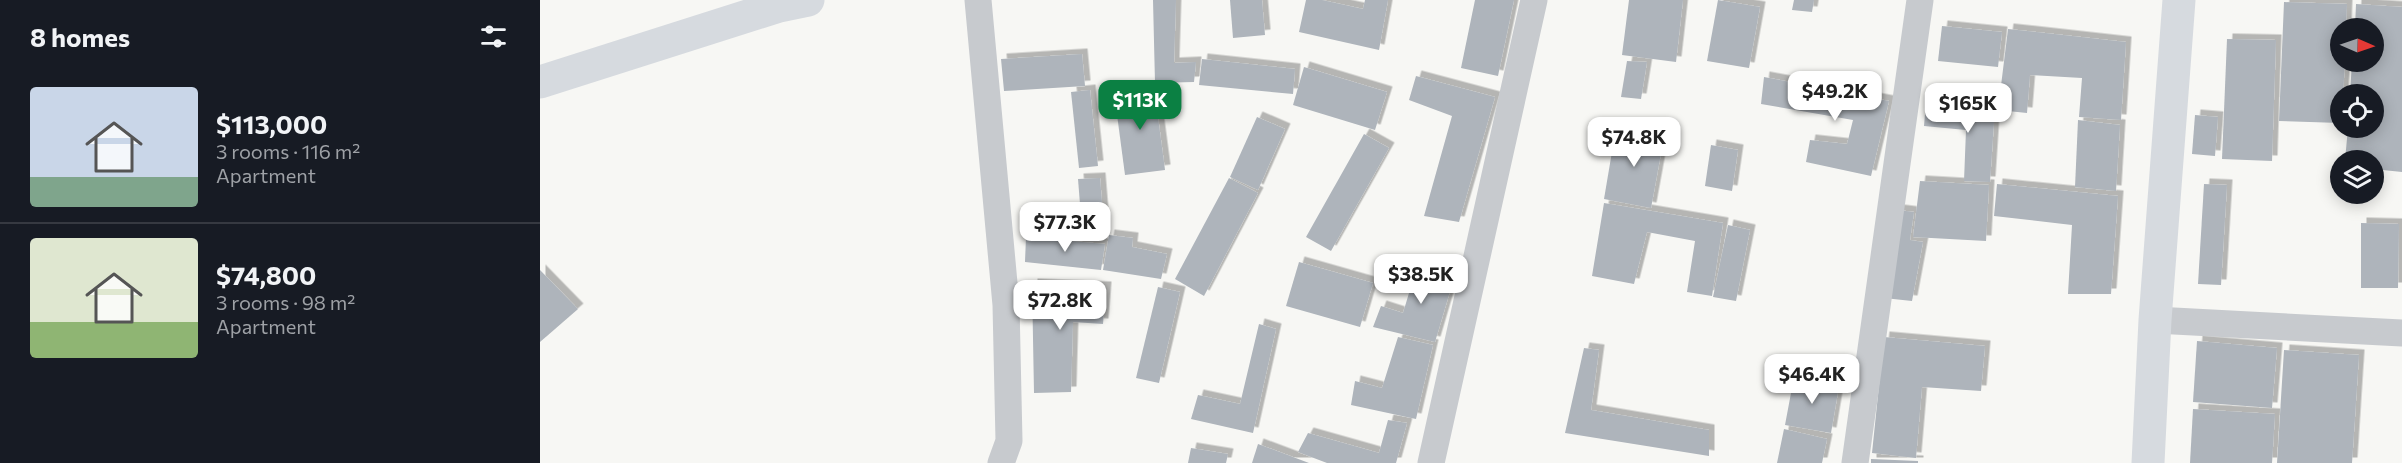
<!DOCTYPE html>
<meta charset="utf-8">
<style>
body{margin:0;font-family:Commissioner,sans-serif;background:#20242c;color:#f1f3f6;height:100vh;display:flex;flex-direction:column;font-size:22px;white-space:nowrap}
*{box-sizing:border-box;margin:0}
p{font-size:20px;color:#9ea1a6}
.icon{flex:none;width:33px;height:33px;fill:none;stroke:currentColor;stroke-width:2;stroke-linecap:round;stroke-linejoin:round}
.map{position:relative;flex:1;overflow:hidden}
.side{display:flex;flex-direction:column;background:#171b24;width:540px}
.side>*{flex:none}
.needle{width:39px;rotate:92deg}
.buttons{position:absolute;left:1790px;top:18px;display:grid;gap:12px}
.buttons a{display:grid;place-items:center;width:54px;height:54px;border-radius:50%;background:#171b24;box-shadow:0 3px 15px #0003;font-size:30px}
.price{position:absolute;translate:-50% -51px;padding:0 14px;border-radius:12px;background:#fff;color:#222;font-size:20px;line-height:39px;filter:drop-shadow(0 2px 3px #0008)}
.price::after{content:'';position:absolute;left:50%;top:36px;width:18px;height:14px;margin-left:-9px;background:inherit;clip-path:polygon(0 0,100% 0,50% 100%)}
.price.active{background:#0b8043;color:#fff}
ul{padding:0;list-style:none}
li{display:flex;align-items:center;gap:18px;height:150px;padding:0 30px}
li+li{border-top:2px solid #363941}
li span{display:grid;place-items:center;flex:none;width:168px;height:120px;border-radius:6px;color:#555}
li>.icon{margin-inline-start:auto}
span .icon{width:72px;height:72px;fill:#fffc;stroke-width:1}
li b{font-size:26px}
h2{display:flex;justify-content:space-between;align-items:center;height:72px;padding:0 30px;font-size:26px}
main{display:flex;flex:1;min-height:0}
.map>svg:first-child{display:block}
.building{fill:#aeb4bb;filter:url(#shadow)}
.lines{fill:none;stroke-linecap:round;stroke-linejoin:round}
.street{stroke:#c7cace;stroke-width:27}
.secondary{stroke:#d6dadf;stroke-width:33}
</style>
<main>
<section class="side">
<h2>8 homes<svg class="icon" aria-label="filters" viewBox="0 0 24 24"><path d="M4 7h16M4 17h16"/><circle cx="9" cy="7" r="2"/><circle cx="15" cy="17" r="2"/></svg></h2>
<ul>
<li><span style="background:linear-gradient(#c9d6e8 75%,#7fa58c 0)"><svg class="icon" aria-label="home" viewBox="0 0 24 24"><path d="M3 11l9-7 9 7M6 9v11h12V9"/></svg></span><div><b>$113,000</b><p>3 rooms · 116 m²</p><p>Apartment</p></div></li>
<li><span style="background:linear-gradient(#dfe7d0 70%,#8fb573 0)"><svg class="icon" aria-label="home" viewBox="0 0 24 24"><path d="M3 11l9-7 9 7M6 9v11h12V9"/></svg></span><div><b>$74,800</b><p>3 rooms · 98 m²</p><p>Apartment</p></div></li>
</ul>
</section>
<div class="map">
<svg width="1862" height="463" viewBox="0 0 1862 463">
<defs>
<filter id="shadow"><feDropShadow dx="5.5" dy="-5.5" stdDeviation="0" flood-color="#0004"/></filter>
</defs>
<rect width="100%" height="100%" fill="#f7f7f4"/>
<g class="building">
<path d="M 613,0 L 636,0 L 634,63 L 656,62 L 654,82 L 615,83 Z"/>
<path d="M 690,0 L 722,0 L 725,35 L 693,38 Z"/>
<path d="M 766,0 L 782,0 L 823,9 L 825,0 L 848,0 L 839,50 L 759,32 Z"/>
<path d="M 935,0 L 974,0 L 958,76 L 921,68 Z"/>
<path d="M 1089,0 L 1143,0 L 1136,62 L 1082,55 Z"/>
<path d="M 1178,0 L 1220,7 L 1209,68 L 1167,61 Z"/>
<path d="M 1254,0 L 1274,0 L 1272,12 L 1252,10 Z"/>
<path d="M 1744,2 L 1807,4 L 1806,28 L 1800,28 L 1800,62 L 1805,62 L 1803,94 L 1800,94 L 1800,123 L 1739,121 Z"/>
<path d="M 1816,4 L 1862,7 L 1862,172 L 1833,169 L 1833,160 L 1805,160 L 1808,128 L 1833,128 L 1833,94 L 1810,94 L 1812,62 L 1833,62 L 1833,28 L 1815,28 Z"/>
<path d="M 1402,26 L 1462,32 L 1458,67 L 1398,61 Z"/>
<path d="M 1468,29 L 1586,42 L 1581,120 L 1539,117 L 1542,78 L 1490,75 L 1487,113 L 1458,110 Z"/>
<path d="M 1687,39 L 1736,40 L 1732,161 L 1682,159 Z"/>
<path d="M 542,54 L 545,86 L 464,91 L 461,59 Z"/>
<path d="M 662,59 L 755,69 L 753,94 L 659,85 Z"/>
<path d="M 1087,61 L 1107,62 L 1101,99 L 1081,97 Z"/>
<path d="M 764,67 L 847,92 L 835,130 L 753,105 Z"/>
<path d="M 876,76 L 955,97 L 919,222 L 884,216 L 912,116 L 869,100 Z"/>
<path d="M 1224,77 L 1349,101 L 1331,176 L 1266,162 L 1270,140 L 1307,144 L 1313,120 L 1221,104 Z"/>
<path d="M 614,87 L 625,170 L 585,175 L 574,92 Z"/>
<path d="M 550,90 L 558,166 L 539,168 L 531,92 Z"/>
<path d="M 1386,102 L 1455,107 L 1450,182 L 1424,181 L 1426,130 L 1384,126 Z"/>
<path d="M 1655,115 L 1678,117 L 1675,156 L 1652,154 Z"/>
<path d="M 717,117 L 745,129 L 718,190 L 690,177 Z"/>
<path d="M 1538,120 L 1580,125 L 1576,191 L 1535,187 Z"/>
<path d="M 1076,128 L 1124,137 L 1111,208 L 1064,199 Z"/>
<path d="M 824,134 L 849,148 L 791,251 L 766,237 Z"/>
<path d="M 1171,145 L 1198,150 L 1192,191 L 1165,186 Z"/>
<path d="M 560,178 L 563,215 L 541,217 L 538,179 Z"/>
<path d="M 689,178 L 718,193 L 664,296 L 635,279 Z"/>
<path d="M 1380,181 L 1449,185 L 1446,241 L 1373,237 Z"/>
<path d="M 1457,184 L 1578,196 L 1571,294 L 1528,294 L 1532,225 L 1454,216 Z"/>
<path d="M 1664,184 L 1687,185 L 1681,285 L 1658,284 Z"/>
<path d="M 1064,203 L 1183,223 L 1172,296 L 1147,292 L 1155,241 L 1107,232 L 1094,284 L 1052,276 Z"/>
<path d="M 1358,210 L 1374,212 L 1370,240 L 1383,242 L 1372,301 L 1344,298 Z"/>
<path d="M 1821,223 L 1859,224 L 1858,288 L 1821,288 Z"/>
<path d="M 1188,225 L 1210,230 L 1196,301 L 1173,297 Z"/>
<path d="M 569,235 L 593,238 L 592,247 L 627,254 L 621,279 L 563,270 Z"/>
<path d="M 486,237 L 565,244 L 561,270 L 485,262 Z"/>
<path d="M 759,262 L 833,283 L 820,327 L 746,306 Z"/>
<path d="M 878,263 L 916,271 L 895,342 L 833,327 L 841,306 L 863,313 Z"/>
<path d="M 0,270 L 38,309 L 0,342 Z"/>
<path d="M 492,284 L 566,287 L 563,324 L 533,322 L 531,392 L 494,393 Z"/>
<path d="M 618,287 L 640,292 L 619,383 L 596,378 Z"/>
<path d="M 719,324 L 736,329 L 713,433 L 651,419 L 658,395 L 700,404 Z"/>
<path d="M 858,337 L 893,345 L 876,419 L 811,405 L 815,381 L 842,388 Z"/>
<path d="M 1344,337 L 1445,346 L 1441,391 L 1382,387 L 1376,458 L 1332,453 Z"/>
<path d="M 1657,341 L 1737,348 L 1732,408 L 1653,402 Z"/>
<path d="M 1044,348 L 1059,350 L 1051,410 L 1169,430 L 1169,456 L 1025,433 Z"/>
<path d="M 1744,350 L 1819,355 L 1812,463 L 1737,463 Z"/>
<path d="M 1254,377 L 1299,386 L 1291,433 L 1245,425 Z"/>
<path d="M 1653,409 L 1735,414 L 1732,463 L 1650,463 Z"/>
<path d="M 848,420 L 867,423 L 856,463 L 787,463 L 758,452 L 768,433 L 839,453 Z"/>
<path d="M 1244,429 L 1287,439 L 1282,463 L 1237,463 Z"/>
<path d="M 718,444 L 769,463 L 712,463 Z"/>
<path d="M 651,448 L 688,454 L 686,463 L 648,463 Z"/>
<path d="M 1331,459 L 1378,461 L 1378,463 L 1331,463 Z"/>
</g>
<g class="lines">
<g class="street">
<path d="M 438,0 L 466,305 L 469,441 L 461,463"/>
<path d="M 1615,320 L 1862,333"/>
<path d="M 891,463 L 994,0"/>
<path d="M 1315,463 L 1380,0"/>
</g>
<g class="secondary">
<path d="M 0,82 L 239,6 L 268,0"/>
<path d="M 1608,463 L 1615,320 L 1639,0"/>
</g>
</g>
</svg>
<div class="buttons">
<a><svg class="needle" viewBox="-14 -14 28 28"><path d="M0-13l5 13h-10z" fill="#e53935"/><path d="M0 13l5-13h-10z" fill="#9ea1a6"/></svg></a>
<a><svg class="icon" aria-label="locate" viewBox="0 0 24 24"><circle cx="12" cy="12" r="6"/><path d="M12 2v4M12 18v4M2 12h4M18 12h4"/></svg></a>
<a><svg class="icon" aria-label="layers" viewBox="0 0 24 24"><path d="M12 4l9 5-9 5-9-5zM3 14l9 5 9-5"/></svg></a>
</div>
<b class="price" style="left:1295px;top:122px">$49.2K</b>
<b class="price active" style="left:600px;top:131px">$113K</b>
<b class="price" style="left:1428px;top:134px">$165K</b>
<b class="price" style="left:1094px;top:168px">$74.8K</b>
<b class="price" style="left:525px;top:253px">$77.3K</b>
<b class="price" style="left:881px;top:305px">$38.5K</b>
<b class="price" style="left:520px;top:331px">$72.8K</b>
<b class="price" style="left:1272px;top:405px">$46.4K</b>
</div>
</main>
